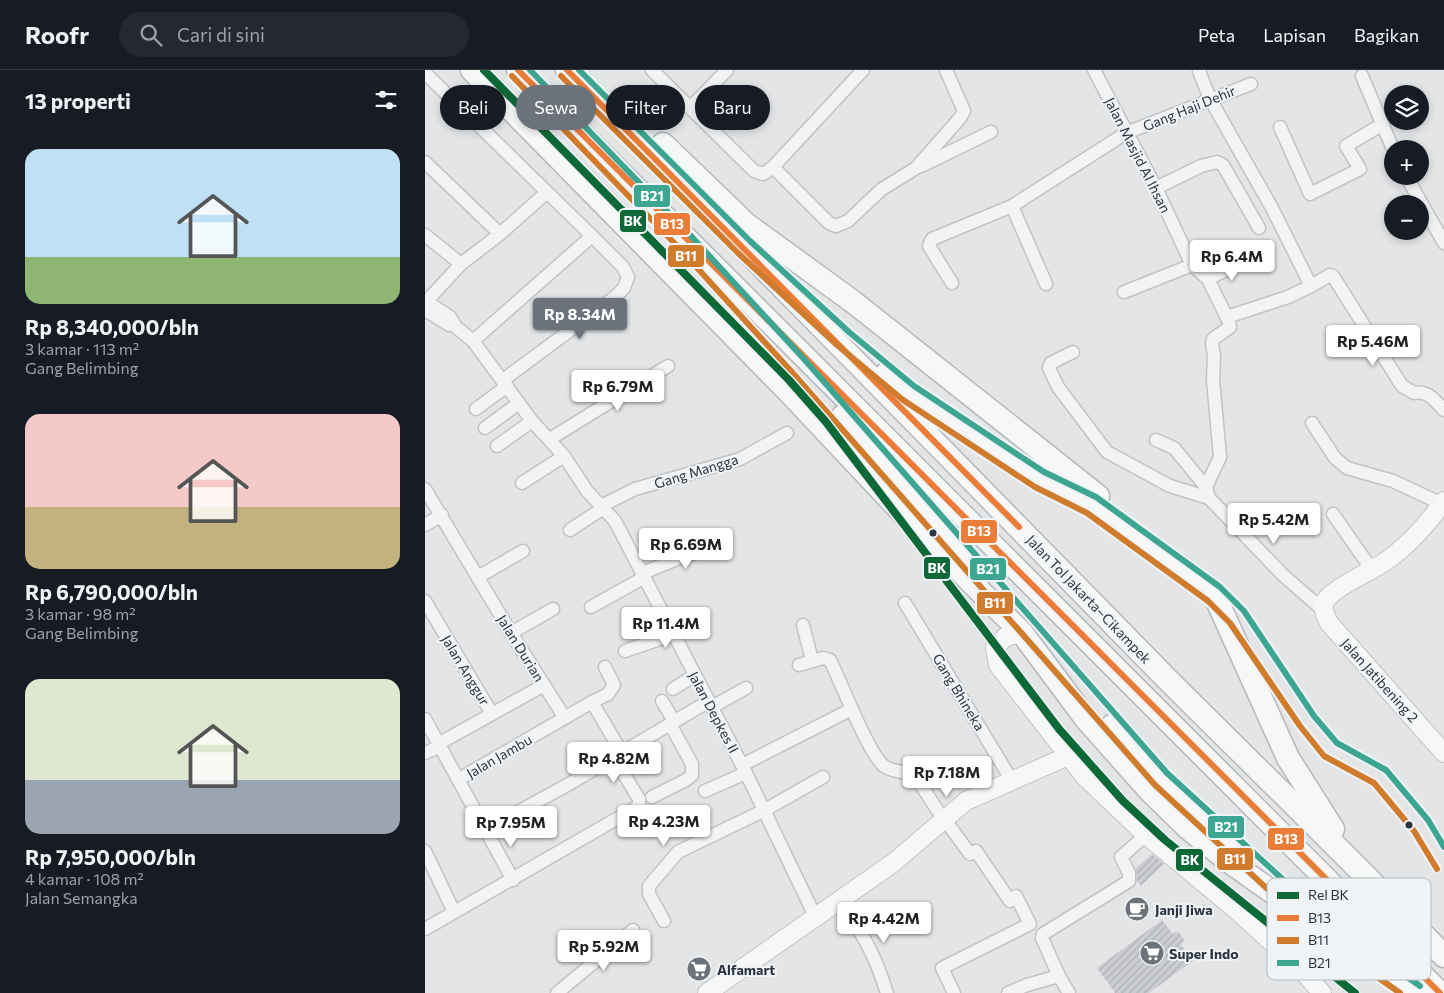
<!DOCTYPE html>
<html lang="id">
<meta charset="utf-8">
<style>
body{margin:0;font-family:Commissioner,sans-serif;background:#242831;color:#f1f3f6;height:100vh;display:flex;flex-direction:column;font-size:19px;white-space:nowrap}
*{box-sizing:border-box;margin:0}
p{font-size:16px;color:#9ea1a6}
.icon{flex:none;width:28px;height:28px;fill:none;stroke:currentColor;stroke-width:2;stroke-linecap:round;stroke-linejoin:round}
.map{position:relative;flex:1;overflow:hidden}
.sheet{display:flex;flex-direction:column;background:#171b24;width:425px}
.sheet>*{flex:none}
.top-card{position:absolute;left:15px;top:15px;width:475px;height:45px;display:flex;gap:10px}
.fabs{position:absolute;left:959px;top:15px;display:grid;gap:10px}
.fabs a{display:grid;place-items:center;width:45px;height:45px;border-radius:50%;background:#171b24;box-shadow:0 2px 8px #0003;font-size:25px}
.price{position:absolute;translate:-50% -42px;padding:0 11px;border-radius:5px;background:#fff;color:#222;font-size:16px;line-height:32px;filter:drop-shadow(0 1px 2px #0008)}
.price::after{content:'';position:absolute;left:50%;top:30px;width:15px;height:11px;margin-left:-8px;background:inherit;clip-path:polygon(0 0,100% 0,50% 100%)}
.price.active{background:#6b727a;color:#fff}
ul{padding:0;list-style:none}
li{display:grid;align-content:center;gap:10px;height:265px;padding:0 25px}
li span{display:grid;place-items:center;height:155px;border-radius:15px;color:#555}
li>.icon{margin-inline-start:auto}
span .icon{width:90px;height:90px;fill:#fffc;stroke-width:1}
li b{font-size:21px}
h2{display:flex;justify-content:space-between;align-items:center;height:60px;padding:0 25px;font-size:21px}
.tag{padding:0 18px;border-radius:22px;background:#171b24;box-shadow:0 2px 8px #0003;font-size:18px;line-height:45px}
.tag.active{background:#6b727a;color:#fff}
header{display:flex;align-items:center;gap:30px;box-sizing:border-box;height:70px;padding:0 25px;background:#171b24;border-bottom:1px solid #363941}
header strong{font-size:24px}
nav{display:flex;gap:28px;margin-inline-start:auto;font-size:18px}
.search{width:350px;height:45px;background:#242831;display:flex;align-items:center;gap:12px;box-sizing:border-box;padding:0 18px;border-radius:28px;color:#9ea1a6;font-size:19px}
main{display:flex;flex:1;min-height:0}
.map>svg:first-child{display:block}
.building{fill:url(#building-hatch)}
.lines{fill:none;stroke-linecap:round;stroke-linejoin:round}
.street-casing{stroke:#c1c3c5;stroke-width:15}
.secondary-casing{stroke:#c1c3c5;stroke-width:20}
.highway-casing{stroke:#b5b8bc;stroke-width:25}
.street{stroke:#f2f3f5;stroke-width:12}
.secondary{stroke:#f6f7f7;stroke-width:18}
.highway{stroke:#f6f7f7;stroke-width:22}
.bus-1-casing{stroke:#f1f4f7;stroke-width:10}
.bus-2-casing{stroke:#f1f4f7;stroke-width:10}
.bus-3-casing{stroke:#f1f4f7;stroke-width:10}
.bus-1{stroke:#ea7e39;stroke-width:6}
.bus-2{stroke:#d17c2c;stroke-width:6}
.bus-3{stroke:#3ca693;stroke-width:6}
.rail-1-casing{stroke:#f1f4f7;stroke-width:11}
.rail-1{stroke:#0e6938;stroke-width:8}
.bus-dot{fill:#2a3440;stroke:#f1f4f7;stroke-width:2}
.labels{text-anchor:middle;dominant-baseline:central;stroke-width:4;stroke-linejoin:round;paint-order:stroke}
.street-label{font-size:14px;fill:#2a3440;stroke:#f1f4f7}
.poi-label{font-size:14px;font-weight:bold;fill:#2a3440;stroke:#f1f4f7;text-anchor:start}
.key{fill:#f1f4f7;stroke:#b5bac0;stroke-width:1}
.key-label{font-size:14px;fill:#2a3440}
.line-badge{stroke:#f1f4f7;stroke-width:2}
.badge-label{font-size:14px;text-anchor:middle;font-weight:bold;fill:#fff}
</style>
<header>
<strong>Roofr</strong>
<div class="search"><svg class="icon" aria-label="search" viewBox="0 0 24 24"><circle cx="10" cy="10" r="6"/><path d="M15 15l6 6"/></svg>Cari di sini</div>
<nav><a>Peta</a><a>Lapisan</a><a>Bagikan</a></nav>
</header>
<main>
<section class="sheet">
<h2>13 properti<svg class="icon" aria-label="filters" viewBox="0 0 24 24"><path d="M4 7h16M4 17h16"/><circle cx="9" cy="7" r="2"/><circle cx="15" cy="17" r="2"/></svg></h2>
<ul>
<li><span style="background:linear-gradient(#bfe0f5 70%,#8fb573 0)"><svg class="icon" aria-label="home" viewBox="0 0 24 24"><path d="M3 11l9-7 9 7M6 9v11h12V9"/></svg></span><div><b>Rp 8,340,000/bln</b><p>3 kamar · 113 m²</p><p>Gang Belimbing</p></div></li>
<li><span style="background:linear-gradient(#f6c9c9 60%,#c2b280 0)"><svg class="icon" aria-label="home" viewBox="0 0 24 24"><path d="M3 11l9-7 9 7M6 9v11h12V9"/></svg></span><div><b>Rp 6,790,000/bln</b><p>3 kamar · 98 m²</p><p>Gang Belimbing</p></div></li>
<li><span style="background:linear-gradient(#dfe7d0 65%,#9aa5b1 0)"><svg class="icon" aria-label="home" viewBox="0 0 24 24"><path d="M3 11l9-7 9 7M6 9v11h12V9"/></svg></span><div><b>Rp 7,950,000/bln</b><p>4 kamar · 108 m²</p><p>Jalan Semangka</p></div></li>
</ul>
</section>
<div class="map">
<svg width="1019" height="923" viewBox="0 0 1019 923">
<defs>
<pattern id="building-hatch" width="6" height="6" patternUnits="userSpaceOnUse" patternTransform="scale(1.25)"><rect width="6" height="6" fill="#cbcdd0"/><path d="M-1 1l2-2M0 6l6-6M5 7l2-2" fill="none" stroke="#aeb1b4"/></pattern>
</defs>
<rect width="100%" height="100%" fill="#e3e5e7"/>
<g class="building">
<path d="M 727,784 L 739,794 L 716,816 L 712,811 L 711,798 Z"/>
<path d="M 737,850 L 748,864 L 753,861 L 760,871 L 755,874 L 768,891 L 724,923 L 690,923 L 672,898 Z"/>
</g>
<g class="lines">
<defs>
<g id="street">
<path d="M 227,0 L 329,101 L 338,104 L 348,97 L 404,153 L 411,156 L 423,151 L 457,119 L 491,98 L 535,48 L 539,41 L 521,0"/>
<path d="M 669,0 L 731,118 L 767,195 L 783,209 L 804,252 L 805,257 L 788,269 L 787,274 L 789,285 L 788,310 L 795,387 L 781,417 L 784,428"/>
<path d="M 774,1 L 785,29 L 847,138 L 886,216 L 863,227 L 802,247"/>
<path d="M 0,3 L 167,166 L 198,197 L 203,207 L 199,218 L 190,227 L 78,310"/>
<path d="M 937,6 L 968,79"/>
<path d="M 265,38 L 302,0"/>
<path d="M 855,57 L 885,124 L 935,99 L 921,76 L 956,55"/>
<path d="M 0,92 L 75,164"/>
<path d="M 496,96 L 566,62"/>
<path d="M 348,97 L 438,0"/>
<path d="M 981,106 L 1019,173"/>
<path d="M 731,118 L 776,96 L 792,92 L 798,95 L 834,158"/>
<path d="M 587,136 L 621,214"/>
<path d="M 0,165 L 36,194"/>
<path d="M 783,209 L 818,191"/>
<path d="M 527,213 L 504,176 L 507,169 L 587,136 L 701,63 L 826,14"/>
<path d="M 886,216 L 905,205 L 908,206 L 977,316 L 989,323 C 1003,320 1010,331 1019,340"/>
<path d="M 699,222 L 767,195"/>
<path d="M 1,231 L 25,247 L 31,257 L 48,271 L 107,351 L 139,386 L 162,421 L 190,451 L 321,703 L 390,846"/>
<path d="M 0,233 L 36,194 L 75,164 L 121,123"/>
<path d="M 0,240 L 24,255"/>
<path d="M 48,271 L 167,166"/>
<path d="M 648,282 L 626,293 L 624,298 L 633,317 L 682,382 L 745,416 L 784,428 L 858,505 L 898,540"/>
<path d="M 51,339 L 82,316"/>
<path d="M 887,353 L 910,388 L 922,398 L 968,411 L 1017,434"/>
<path d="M 60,358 L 94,333"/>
<path d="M 125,369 L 243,296"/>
<path d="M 731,370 L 749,378 L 781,417"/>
<path d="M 72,376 L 107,351"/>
<path d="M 97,413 L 139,386"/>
<path d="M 0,419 L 86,563 L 140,648"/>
<path d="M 178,435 L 210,419 L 315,389 L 362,363"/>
<path d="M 908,444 L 947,500"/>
<path d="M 0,455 L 17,445"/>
<path d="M 145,460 L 180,437"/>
<path d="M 218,503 L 259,486 L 296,476"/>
<path d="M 53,507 L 98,481"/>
<path d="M 0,531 L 67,644"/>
<path d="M 480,533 L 587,711"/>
<path d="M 166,537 L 220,507"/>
<path d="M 378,555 L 387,590"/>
<path d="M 86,563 L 128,539"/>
<path d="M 200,581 L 249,564"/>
<path d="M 374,595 L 398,588 L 405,590 C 416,612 443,683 459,696 C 468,703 482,700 491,707 L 518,749"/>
<path d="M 248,619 L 270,605"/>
<path d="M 237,631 L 249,651"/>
<path d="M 167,632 L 183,624 L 189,615 L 180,597"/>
<path d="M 287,637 L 321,618"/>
<path d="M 0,649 L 88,810"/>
<path d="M 15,673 L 119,615"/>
<path d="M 0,683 L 16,676"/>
<path d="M 317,695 L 427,639"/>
<path d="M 34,709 L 167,632 L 197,683"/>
<path d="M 280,721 L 321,703"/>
<path d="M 227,727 L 261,710 L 267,705 L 267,694 L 245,654"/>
<path d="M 523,754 L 545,784 L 551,781 L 585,831 L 591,826 L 605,854 L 517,898 L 529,923"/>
<path d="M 60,760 L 144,714 L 284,631"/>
<path d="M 0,781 L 29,842"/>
<path d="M 413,830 C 438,864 449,882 462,923"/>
<path d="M 239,851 L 224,824 L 224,816 L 253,782 L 340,740 L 398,707"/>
<path d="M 0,859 L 214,736 L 214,729 L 189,688"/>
<path d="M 132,923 L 208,860"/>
<path d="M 583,923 L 602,915 L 634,906"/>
<path d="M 644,923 L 634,906 L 617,868 L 618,864 L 704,811 L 704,803 L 696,787 L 721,765"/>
</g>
<g id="secondary">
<path d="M 1019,431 C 1003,453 983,476 961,491 C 944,503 906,518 898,534 L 900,544 L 904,553 L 1019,683"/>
<path d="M 597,563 L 580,567 L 570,578 L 573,595 L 660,707 L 721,765 L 809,838 L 874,897 L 897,923"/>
<path d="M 282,923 L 468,793 L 541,731 L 643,686"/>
</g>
<g id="highway">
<path d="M 47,0 L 361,319 L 490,456 L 597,563 L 661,649 L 724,720 L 763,758 L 802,790 L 990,923"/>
<path d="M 93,0 L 1015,923"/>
<path d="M 142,0 C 343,201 541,404 740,607 C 833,700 928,791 1019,886"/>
<path d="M 238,74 L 321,154 L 427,231 L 673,426"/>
<path d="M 461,304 L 484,323 L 615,410 L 667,435 L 789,524 L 863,688 L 908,759"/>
<path d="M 418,346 L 550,497"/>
<path d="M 688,655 L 736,709 L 805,775"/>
</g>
</defs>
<use href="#street" class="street-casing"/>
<use href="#secondary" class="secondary-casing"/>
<use href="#highway" class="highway-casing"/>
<use href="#street" class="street"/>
<use href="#secondary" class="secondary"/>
<use href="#highway" class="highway"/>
<defs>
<g id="bus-1">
<path d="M 93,0 L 1015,923"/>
<path d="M 142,0 L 594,457"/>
</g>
<g id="bus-2">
<path d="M 87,6 L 254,178 L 366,301 L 730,715 L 891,864 L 975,923"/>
<path d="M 136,6 L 313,183 L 412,275 L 478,330 L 610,417 L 662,443 L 783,531 L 805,553 L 875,656 L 899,686 L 949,713 L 989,761 L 1012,799"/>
</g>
<g id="bus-3">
<path d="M 105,0 L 266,166 L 379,289 L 742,703 L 902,850 L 995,916"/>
<path d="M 154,0 L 325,171 L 424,262 L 489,316 L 619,402 L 671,427 L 795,517 L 819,541 L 889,646 L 912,673 L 961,700 L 1003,750 L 1019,777"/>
</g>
</defs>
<use href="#bus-1" class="bus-1-casing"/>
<use href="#bus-2" class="bus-2-casing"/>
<use href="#bus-3" class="bus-3-casing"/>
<use href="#bus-1" class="bus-1"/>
<use href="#bus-2" class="bus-2"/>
<use href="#bus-3" class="bus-3"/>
<defs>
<path id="rail-1" d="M 59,0 L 364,310 L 401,352 L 634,659 L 698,731 L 740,770 L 930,923"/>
</defs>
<use href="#rail-1" class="rail-1-casing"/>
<use href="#rail-1" class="rail-1"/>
</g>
<defs>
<symbol id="cafe-disc" viewBox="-11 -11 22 22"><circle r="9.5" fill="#6b727a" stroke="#f1f4f7"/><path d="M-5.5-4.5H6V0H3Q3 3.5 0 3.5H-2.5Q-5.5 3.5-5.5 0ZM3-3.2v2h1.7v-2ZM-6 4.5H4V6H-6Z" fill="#fff"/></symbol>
<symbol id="supermarket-disc" viewBox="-11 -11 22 22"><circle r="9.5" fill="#6b727a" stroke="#f1f4f7"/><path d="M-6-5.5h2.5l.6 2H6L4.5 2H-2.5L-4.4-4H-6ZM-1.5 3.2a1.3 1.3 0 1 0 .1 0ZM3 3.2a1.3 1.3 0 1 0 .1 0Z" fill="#fff"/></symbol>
</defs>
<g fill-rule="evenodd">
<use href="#cafe-disc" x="698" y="825" width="28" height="28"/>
<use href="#supermarket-disc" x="713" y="869" width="28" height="28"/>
<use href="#supermarket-disc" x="260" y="885" width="28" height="28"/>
</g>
<g class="bus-dot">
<circle cx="508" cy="463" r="4.5"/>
<circle cx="984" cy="755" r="4.5"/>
</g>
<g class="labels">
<g class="street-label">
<text transform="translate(764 38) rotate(-22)">Gang Haji Dehir</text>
<text transform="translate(713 85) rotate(63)">Jalan Masjid Al Ihsan</text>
<text transform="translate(271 401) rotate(-17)">Gang Mangga</text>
<text transform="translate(664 529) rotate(46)">Jalan Tol Jakarta–Cikampek</text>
<text transform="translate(96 578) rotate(58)">Jalan Durian</text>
<text transform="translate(41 600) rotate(59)">Jalan Anggur</text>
<text transform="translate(955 610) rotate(48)">Jalan Jatibening 2</text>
<text transform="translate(534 622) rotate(59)">Gang Bhineka</text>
<text transform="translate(289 642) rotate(62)">Jalan Depkes II</text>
<text transform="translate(74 686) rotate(-30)">Jalan Jambu</text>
</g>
<g class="poi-label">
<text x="730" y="839">Janji Jiwa</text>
<text x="744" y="883">Super Indo</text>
<text x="292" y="899">Alfamart</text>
</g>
</g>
<rect x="842" y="808" width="164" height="102" rx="8" class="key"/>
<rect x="852" y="822" width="22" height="7" fill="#0e6938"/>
<rect x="852" y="845" width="22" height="6" fill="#ea7e39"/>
<rect x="852" y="867" width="22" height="7" fill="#d17c2c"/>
<rect x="852" y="890" width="22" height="6" fill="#3ca693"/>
<g class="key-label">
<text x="883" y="830">Rel BK</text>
<text x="883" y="853">B13</text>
<text x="883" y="875">B11</text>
<text x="883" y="898">B21</text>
</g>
<g class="line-badge">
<rect x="208" y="114" width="38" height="24" rx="5" fill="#3ca693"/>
<rect x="194" y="139" width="28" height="24" rx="5" fill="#0e6938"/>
<rect x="228" y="142" width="38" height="24" rx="5" fill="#ea7e39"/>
<rect x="242" y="174" width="38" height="24" rx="5" fill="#d17c2c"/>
<rect x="535" y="449" width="38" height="25" rx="5" fill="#ea7e39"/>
<rect x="498" y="486" width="28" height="24" rx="5" fill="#0e6938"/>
<rect x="544" y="487" width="38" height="24" rx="5" fill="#3ca693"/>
<rect x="551" y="521" width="38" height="24" rx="5" fill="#d17c2c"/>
<rect x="782" y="745" width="38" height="24" rx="5" fill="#3ca693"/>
<rect x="842" y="757" width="38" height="24" rx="5" fill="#ea7e39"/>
<rect x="791" y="777" width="38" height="24" rx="5" fill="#d17c2c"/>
<rect x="750" y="778" width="29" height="24" rx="5" fill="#0e6938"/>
</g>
<g class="badge-label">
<text x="227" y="131">B21</text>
<text x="208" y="156">BK</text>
<text x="247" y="159">B13</text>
<text x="261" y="191">B11</text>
<text x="554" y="466">B13</text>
<text x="512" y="503">BK</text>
<text x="563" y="504">B21</text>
<text x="570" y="538">B11</text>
<text x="801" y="762">B21</text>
<text x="861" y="774">B13</text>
<text x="810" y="794">B11</text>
<text x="765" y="795">BK</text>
</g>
</svg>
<div class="fabs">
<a><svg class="icon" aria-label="layers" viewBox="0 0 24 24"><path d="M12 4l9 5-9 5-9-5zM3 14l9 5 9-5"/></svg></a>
<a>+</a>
<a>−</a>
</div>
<b class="price" style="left:807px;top:212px">Rp 6.4M</b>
<b class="price active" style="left:155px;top:270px">Rp 8.34M</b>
<b class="price" style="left:948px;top:297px">Rp 5.46M</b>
<b class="price" style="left:193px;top:342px">Rp 6.79M</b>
<b class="price" style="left:849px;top:475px">Rp 5.42M</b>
<b class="price" style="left:261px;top:500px">Rp 6.69M</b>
<b class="price" style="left:241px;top:579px">Rp 11.4M</b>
<b class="price" style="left:189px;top:714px">Rp 4.82M</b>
<b class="price" style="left:522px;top:728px">Rp 7.18M</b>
<b class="price" style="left:239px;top:777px">Rp 4.23M</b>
<b class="price" style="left:86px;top:778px">Rp 7.95M</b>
<b class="price" style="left:459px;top:874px">Rp 4.42M</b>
<b class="price" style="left:179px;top:902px">Rp 5.92M</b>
<div class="top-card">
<a class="tag">Beli</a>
<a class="tag active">Sewa</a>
<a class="tag">Filter</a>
<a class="tag">Baru</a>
</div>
</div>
</main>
